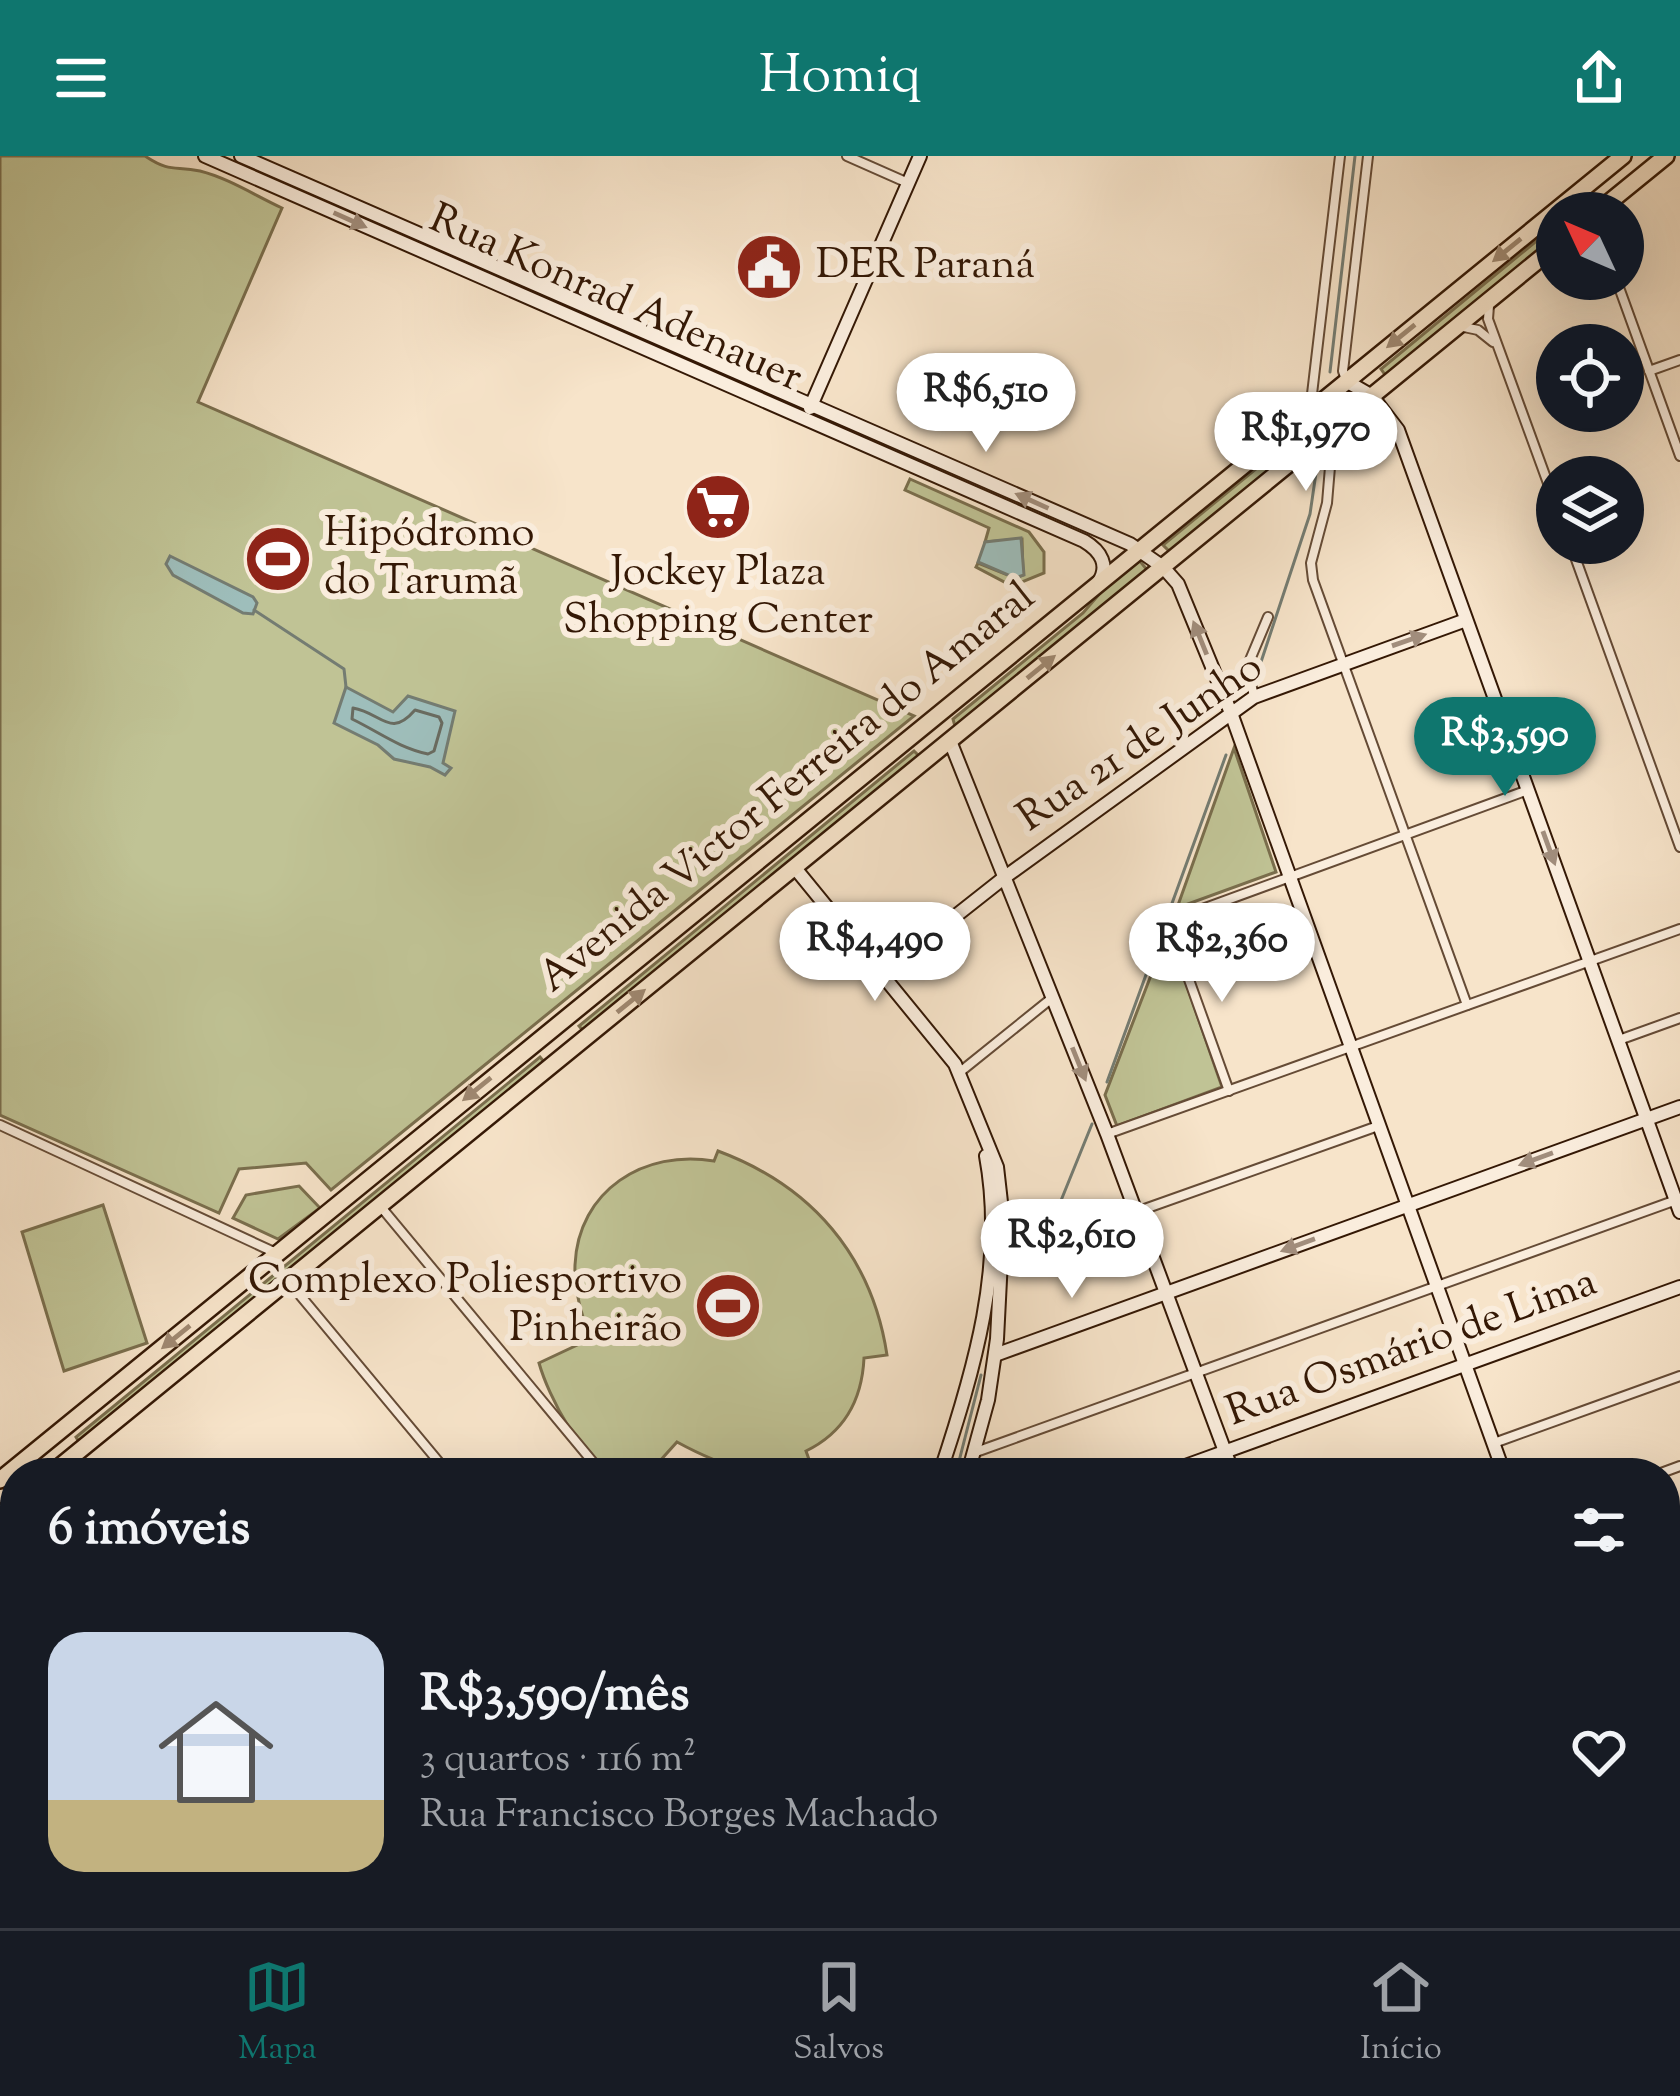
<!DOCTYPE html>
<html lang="pt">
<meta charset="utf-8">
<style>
body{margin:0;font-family:"Sorts Mill Goudy",serif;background:#242831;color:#f1f3f6;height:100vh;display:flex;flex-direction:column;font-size:45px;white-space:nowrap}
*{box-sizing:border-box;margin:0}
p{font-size:39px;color:#9ea1a6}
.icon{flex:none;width:66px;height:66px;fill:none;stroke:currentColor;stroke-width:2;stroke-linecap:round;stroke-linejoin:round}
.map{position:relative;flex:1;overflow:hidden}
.side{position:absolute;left:0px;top:1302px;width:1680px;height:471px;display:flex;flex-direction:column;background:#171b24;border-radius:48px 48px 0 0;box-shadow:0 12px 48px #0002}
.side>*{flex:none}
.needle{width:78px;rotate:314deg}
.controls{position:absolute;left:1536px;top:36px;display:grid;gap:24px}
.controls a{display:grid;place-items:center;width:108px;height:108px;border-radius:50%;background:#171b24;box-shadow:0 12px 48px #0002;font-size:60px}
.price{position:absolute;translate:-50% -102px;padding:0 27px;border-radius:42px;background:#fff;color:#222;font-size:39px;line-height:78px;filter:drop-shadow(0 3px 6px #0008)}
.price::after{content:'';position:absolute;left:50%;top:72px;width:36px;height:27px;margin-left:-18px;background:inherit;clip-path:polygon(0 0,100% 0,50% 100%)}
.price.on{background:#0f766e;color:#fff}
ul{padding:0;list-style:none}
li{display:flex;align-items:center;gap:36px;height:300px;padding:0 48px}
li span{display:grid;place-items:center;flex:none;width:336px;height:240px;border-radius:36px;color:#555}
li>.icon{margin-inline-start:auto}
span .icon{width:144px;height:144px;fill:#fffc;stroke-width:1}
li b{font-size:51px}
h2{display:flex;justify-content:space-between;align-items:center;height:144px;padding:0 48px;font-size:51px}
header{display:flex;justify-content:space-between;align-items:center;height:156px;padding:0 48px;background:#0f766e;color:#fff;font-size:54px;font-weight:600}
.tabs{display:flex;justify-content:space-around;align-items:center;height:168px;border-top:3px solid #363941;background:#171b24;font-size:33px;color:#9ea1a6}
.tabs a{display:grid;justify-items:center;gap:6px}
.tabs .on{color:#0f766e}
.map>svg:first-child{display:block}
.green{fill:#c0c395;stroke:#7a6e4d;stroke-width:3}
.water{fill:#9ebebb;stroke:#747c72;stroke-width:3}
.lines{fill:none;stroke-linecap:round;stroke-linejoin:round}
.shore{stroke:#696b60;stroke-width:3}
.stream{stroke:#747c72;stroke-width:3}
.street-casing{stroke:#654b36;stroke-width:12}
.secondary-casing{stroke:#341805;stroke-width:16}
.highway-casing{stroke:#341805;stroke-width:20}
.street{stroke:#faeddd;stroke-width:8}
.secondary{stroke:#faeddd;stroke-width:12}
.highway{stroke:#f7e4ca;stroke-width:15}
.oneway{fill:#a18d7c}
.oneway2{fill:#9f8871}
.labels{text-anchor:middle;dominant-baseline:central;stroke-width:12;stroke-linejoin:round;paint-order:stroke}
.poi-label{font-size:42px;fill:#341805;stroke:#faeddd;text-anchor:start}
.street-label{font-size:42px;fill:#341805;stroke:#faeddd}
</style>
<header><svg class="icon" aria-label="menu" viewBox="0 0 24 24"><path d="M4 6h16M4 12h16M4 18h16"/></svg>Homiq<svg class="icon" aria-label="share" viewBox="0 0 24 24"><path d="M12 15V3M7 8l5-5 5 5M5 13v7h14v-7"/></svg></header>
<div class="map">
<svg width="1680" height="1772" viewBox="0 0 1680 1772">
<rect width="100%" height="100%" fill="#f7e4ca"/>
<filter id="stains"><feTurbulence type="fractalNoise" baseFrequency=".00167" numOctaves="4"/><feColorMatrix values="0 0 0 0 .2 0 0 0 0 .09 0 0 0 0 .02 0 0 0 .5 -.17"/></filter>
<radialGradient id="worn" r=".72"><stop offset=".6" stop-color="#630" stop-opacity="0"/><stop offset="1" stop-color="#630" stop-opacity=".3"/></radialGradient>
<g class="green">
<path d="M 0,0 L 145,0 C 172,18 175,9 200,15 C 228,22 256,40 282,52 L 198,246 L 914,560 L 331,1034 L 306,1007 L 239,1013 L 219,1057 L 0,959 Z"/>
<path d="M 1557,68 L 1557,81 L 1386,220 L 1381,213 Z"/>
<path d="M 1339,245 L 1346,254 L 1171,397 L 1163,389 Z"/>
<path d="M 910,323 L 1029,376 L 1044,396 L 1044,417 L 1012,430 L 976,411 L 978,407 L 1015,422 L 1023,419 L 1022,383 L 985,386 L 989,372 L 905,334 Z"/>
<path d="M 1139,404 L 1148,415 L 956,574 L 953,563 L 1083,457 L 1108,428 Z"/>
<path d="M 1234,592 L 1276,716 L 1177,752 Z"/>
<path d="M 914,595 L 921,602 L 585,877 L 579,870 Z"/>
<path d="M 1168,775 L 1222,931 L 1117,970 L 1105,939 Z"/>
<path d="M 540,901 L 545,907 L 79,1286 L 76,1281 Z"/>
<path d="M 718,995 C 812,1030 872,1100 887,1199 L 864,1202 C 862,1244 845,1276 806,1295 L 811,1309 C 760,1324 723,1311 677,1286 L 649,1317 C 640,1317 628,1319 619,1317 C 583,1310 548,1239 539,1207 L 590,1183 C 582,1159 574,1135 575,1109 C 578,1034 645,993 714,1005 Z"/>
<path d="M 299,1030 L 320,1052 L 278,1083 L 233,1062 L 246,1039 Z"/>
<path d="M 103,1049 L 147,1187 L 64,1215 L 22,1076 Z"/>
<path d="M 1078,1758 L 1375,1758 L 1376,1759 L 1357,1772 L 1088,1772 Z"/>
</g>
<g class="water">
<path d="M 1021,382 L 1024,419 L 1015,422 L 978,406 L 985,386 Z"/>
<path d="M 170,400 L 253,441 L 257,447 L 253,458 L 243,457 L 173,419 L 166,408 Z"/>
<path d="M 346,531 L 393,556 L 408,540 L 455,555 L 443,607 L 451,612 L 445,619 L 430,611 L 394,603 L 378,589 L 334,567 Z"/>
</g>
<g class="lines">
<path class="shore" d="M 353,552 C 382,557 390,583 415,554 L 439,561 L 442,567 L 434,595 L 428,598 C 399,592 379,576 352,563 Z"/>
<g class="stream">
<path d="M 1330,216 L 1355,0"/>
<path d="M 254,454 L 344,513 L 346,531"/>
<path d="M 1258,515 L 1310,358 L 1317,310"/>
<path d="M 1107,926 L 1226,599"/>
<path d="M 1021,1115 L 1060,1047 L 1092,968"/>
<path d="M 956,1317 L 981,1219"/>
<path d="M 804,1772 L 810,1758"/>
</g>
<defs>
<g id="street">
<path d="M 847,0 L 908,27"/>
<path d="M 1616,123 L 1680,300"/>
<path d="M 1489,150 L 1488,163 L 1557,352"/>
<path d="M 1459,170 L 1478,174 L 1493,186"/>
<path d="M 1649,215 L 1680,204"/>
<path d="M 1346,224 L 1343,215 L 1368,0"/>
<path d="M 1310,255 L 1340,0"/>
<path d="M 1333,275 L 1327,347 L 1311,407 L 1313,424 L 1467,849"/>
<path d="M 1570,387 L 1680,691"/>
<path d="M 1254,540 L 1247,511 L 1268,461"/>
<path d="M 1619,884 L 1680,862"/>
<path d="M 960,916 L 1052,842"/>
<path d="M 1229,935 L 1178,793 L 1178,781 L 1186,759 L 1528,634"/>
<path d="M 0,969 L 276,1097"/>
<path d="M 1107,978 L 1680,773"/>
<path d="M 381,1051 L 602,1317"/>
<path d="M 1136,1056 L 1378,970"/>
<path d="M 289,1126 L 448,1317"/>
<path d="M 1494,1287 L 1680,1220"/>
<path d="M 976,1296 L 1679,1043"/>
<path d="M 1661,1317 L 1680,1310"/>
<path d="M 1665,1393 L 1680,1434"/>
<path d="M 1665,1495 L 1680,1490"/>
<path d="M 0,1528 L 15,1516"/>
<path d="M 1665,1675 L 1680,1669"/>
<path d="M 0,1684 L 15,1703"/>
<path d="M 0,1756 L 15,1744"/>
<path d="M 60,1758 L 71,1772"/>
<path d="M 236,1758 L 247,1772"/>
<path d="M 608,1758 L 620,1772"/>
<path d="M 854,1758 L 860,1772"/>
<path d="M 179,1772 L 197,1758"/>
<path d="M 956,1772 L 986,1758"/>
<path d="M 1396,1772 L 1434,1758"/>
<path d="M 1648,1772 L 1680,1761"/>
</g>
<g id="secondary">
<path d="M 205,0 L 1084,385 C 1101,395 1110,410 1098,427"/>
<path d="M 241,0 L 1130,388 L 1163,411 L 1178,428 L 1231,557 L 1504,1317"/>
<path d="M 1346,225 L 1372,240 L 1398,274 L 1680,1056"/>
<path d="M 810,252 L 920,0"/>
<path d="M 950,585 L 1107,978 L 1233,1317"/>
<path d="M 795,712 L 955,908 L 997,1011 L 1003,1064 L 997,1183 L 988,1244 L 968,1317"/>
<path d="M 882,818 L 1005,721 L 1254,541 L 1466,464"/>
<path d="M 995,1199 L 1680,951"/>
<path d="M 940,1317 C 974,1215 1006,1108 986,1000"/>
<path d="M 1166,1317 L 1680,1131"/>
<path d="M 408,1758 L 419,1772"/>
<path d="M 1392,1758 L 1397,1772"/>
<path d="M 1663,1758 L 1668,1772"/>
<path d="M 511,1772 L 528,1758"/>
<path d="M 792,1772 L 798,1758"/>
<path d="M 821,1772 L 826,1758"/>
</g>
<g id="highway">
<path d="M 1596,57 L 1666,0"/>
<path d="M 52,1317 L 1557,89"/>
<path d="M 0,1324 L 1623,0"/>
<path d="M 0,1359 L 15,1347"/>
</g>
</defs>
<use href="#street" class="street-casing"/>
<use href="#secondary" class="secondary-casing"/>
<use href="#highway" class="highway-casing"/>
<use href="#street" class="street"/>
<use href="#secondary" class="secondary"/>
<use href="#highway" class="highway"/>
</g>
<defs><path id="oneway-solid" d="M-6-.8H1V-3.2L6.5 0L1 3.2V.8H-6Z" transform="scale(3)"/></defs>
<g class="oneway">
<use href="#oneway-solid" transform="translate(350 64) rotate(24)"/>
<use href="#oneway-solid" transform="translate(1032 345) rotate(-156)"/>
<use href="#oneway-solid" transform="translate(1200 482) rotate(-112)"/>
<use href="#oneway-solid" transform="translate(1409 484) rotate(-19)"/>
<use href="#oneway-solid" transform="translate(1549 692) rotate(70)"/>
<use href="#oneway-solid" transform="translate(1079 908) rotate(68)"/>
<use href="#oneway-solid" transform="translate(1536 1003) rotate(160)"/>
<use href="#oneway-solid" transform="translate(1298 1089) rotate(160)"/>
</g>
<g class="oneway2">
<use href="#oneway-solid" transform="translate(1507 94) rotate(141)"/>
<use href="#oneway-solid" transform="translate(1401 180) rotate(141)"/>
<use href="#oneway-solid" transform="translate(1041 511) rotate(-39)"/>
<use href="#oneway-solid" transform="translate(631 845) rotate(-39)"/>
<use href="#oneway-solid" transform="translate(477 933) rotate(141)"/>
<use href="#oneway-solid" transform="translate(176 1181) rotate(141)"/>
</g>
<defs>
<symbol id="civic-disc" viewBox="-11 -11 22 22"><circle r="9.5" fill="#8f2418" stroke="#faeddd"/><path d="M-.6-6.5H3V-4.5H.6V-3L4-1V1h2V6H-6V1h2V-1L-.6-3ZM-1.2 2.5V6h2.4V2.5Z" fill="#fff"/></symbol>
<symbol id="supermarket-disc" viewBox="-11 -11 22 22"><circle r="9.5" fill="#8f2418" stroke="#faeddd"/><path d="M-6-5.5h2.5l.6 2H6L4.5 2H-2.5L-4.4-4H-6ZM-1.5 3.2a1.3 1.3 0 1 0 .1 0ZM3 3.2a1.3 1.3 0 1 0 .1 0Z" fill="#fff"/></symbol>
<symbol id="stadium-disc" viewBox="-11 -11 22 22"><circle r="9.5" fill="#8f2418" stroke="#faeddd"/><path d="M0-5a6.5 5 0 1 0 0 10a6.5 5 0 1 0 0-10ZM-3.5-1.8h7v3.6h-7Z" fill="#fff"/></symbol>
</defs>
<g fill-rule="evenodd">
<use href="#civic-disc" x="731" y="73" width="76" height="76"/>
<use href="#supermarket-disc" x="680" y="313" width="76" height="76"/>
<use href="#stadium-disc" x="240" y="365" width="76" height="76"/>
<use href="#stadium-disc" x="690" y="1112" width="76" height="76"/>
</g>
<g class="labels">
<g class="poi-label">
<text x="816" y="111">DER Paraná</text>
<text x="324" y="379">Hipódromo<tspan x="324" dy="48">do Tarumã</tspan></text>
<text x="718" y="418" text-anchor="middle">Jockey Plaza<tspan x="718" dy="48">Shopping Center</tspan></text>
<text x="682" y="1126" text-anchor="end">Complexo Poliesportivo<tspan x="682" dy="48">Pinheirão</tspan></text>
</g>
<g class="street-label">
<text transform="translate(615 144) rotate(24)">Rua Konrad Adenauer</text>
<text transform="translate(1141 588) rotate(-34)">Rua 21 de Junho</text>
<text transform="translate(788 633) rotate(-39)">Avenida Victor Ferreira do Amaral</text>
<text transform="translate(1412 1193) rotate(-20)">Rua Osmário de Lima</text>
</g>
</g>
<rect width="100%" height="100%" filter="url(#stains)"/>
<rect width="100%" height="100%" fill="url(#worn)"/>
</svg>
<div class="controls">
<a><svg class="needle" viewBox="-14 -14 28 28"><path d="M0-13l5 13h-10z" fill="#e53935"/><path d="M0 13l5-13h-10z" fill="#9ea1a6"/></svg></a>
<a><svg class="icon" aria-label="locate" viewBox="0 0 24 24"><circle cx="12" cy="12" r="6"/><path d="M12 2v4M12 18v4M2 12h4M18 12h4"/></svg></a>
<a><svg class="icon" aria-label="layers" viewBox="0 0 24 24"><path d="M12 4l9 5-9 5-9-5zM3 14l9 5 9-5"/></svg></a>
</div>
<b class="price" style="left:986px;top:299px">R$6,510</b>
<b class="price" style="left:1306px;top:338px">R$1,970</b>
<b class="price on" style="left:1505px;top:643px">R$3,590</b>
<b class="price" style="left:875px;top:848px">R$4,490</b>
<b class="price" style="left:1222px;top:849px">R$2,360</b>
<b class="price" style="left:1072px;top:1145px">R$2,610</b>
<section class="side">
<h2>6 imóveis<svg class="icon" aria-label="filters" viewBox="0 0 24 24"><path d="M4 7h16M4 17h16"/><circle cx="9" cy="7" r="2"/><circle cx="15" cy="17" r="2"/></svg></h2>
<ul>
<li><span style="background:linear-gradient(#c9d6e8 70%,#c2b280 0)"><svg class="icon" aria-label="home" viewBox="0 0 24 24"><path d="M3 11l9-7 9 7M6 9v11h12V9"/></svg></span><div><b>R$3,590/mês</b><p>3 quartos · 116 m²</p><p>Rua Francisco Borges Machado</p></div><svg class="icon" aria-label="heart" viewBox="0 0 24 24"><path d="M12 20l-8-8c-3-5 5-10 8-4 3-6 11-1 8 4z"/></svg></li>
</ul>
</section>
</div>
<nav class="tabs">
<a class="on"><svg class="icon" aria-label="map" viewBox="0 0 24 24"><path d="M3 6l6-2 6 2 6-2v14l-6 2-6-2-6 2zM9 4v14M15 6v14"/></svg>Mapa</a>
<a><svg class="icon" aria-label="saved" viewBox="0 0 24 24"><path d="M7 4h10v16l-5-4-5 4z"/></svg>Salvos</a>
<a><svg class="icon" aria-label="home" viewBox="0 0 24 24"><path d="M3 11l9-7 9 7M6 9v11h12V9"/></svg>Início</a>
</nav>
